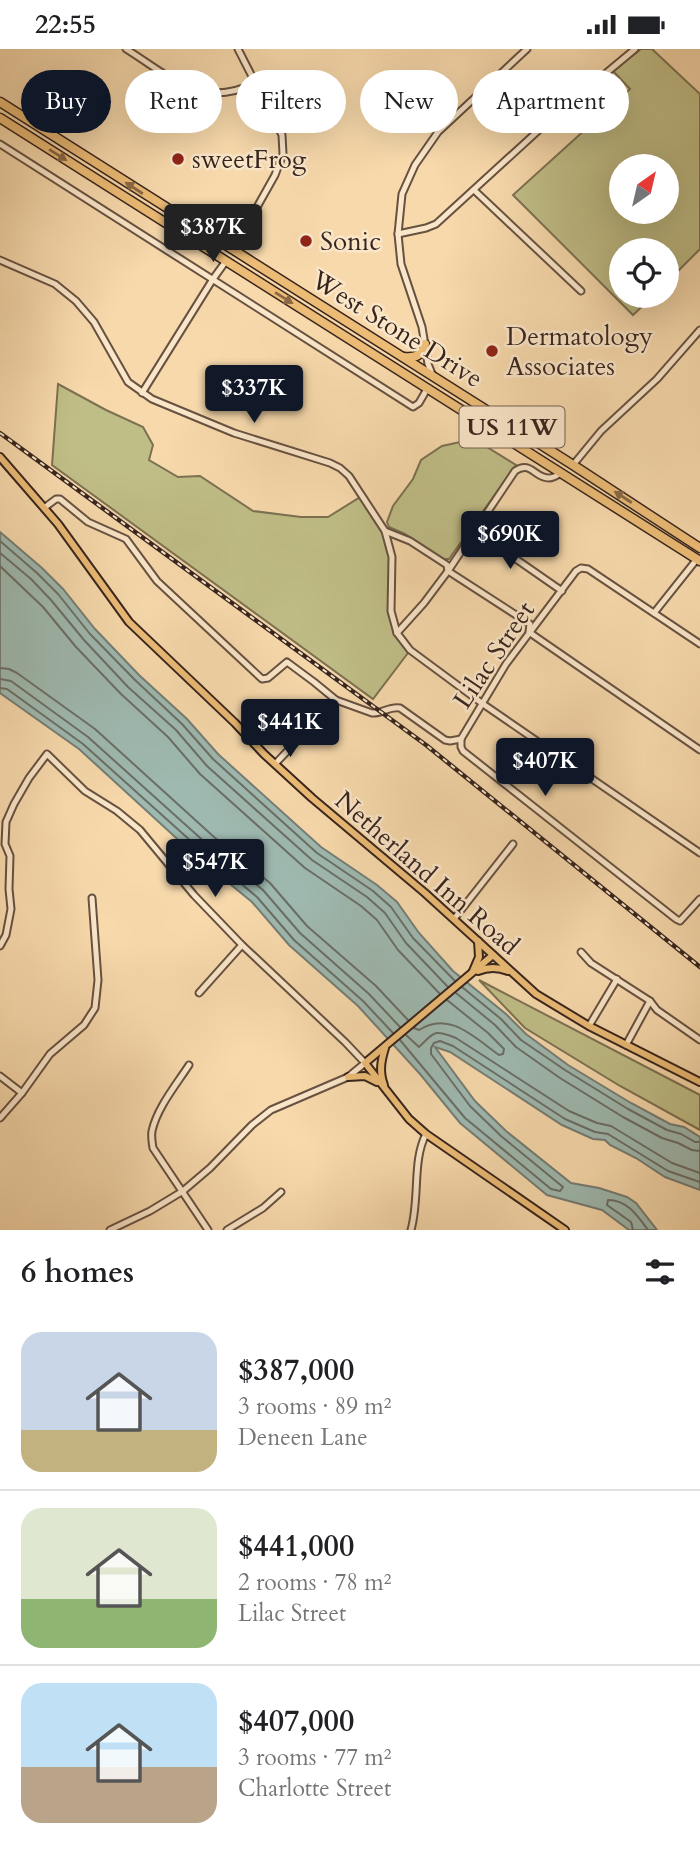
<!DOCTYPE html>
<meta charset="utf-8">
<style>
body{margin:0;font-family:Cardo,serif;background:#f2f2f2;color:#202124;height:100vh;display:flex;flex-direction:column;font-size:26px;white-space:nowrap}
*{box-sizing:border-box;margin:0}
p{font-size:23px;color:#757577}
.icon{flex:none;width:38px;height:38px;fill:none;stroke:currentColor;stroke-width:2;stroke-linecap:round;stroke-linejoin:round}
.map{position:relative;height:1181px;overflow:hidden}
.panel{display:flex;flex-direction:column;background:#fff;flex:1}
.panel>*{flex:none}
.top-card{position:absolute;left:21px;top:21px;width:658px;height:63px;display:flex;gap:14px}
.needle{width:46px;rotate:34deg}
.tools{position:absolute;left:609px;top:105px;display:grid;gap:14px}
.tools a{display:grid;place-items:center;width:70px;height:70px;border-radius:50%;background:#fff;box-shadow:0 7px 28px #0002;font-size:35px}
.price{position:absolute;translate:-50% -60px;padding:0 16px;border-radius:7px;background:#111827;color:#fff;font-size:23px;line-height:46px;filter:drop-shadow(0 2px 4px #0008)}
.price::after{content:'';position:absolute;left:50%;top:42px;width:21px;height:16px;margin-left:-10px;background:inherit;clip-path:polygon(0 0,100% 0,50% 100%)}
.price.on{background:#222;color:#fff}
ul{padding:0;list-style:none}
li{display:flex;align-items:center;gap:21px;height:175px;padding:0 21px}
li+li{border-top:2px solid #e0e0e0}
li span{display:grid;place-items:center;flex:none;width:196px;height:140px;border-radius:21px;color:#555}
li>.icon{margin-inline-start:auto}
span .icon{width:84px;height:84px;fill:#fffc;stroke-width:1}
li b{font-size:30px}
h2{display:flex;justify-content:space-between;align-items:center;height:84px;padding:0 21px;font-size:30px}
.tag{padding:0 24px;border-radius:32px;background:#fff;box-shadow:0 7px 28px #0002;font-size:24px;line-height:63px}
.tag.on{background:#111827;color:#fff}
.status{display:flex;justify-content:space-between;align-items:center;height:49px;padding:0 35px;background:#fff;direction:ltr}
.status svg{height:19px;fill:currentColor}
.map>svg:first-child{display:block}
.green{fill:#c0be87;stroke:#7c7152;stroke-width:2;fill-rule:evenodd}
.water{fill:#9eb9b0;stroke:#757d75;stroke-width:2}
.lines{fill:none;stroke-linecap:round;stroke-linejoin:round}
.shore{stroke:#6a6e66;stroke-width:2}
.minor-casing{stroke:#675141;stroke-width:9}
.major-casing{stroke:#37241d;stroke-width:10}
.highway-casing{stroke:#37241d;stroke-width:11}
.minor{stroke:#fae6c9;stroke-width:5}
.major{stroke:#ecbc76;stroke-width:6}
.highway{stroke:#ecbc76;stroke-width:8}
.rail-casing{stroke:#37241d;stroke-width:4.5}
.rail{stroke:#fae6c9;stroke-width:2;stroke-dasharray:5;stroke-linecap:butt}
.oneway{fill:#886845}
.poi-dot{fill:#8f2418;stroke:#fae6c9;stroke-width:2.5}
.labels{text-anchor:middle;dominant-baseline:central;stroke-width:5;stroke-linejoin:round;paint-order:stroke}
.shield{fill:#fae6c9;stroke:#725e51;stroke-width:2}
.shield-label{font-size:24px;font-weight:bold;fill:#37241d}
.poi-label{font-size:26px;fill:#37241d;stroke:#fae6c9;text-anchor:start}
.street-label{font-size:26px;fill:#37241d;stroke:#fae6c9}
</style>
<div class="status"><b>22:55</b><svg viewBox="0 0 49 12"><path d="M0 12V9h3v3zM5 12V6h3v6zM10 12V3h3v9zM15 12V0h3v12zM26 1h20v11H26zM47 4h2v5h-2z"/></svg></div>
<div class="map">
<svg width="700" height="1181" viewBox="0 0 700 1181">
<rect width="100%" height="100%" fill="#f7d9ac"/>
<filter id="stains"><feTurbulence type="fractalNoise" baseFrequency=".00286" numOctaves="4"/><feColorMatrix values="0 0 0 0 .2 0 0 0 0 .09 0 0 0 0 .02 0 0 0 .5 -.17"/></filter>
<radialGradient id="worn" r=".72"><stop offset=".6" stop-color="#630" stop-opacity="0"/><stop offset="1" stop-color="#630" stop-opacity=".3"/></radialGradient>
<g class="green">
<path d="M 641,0 L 652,0 L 700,45 L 700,200 L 667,233 L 667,201 L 621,201 L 621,247 L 653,247 L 633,266 L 513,146 L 630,40 L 613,22 ZM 667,117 L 667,163 L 621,163 L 621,117 Z"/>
<path d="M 58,335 L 106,361 L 143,378 L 153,396 L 149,411 L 178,428 L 200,427 L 253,462 L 301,468 L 328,468 L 362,447 L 390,495 L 391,562 L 397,584 L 408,604 L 373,650 L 52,416 Z"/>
<path d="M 474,390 L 516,416 L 449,510 L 443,510 L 405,485 L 389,478 L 387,473 L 393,457 L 413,430 L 421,411 L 442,397 Z"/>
<path d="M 479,931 L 700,1046 L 700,1081 L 620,1037 L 525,979 Z"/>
</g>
<path class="water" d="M 0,483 L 42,519 L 63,540 L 95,580 L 139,626 L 187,670 L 218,705 L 321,798 L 377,836 L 397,853 L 419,884 L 453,922 L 506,965 L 526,985 L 568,1016 L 631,1054 L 670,1075 L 684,1078 L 700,1088 L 700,1141 L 665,1128 L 636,1109 L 610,1096 L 605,1091 L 593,1090 L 562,1076 L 450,1003 L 435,998 L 475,1052 L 506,1082 L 571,1134 L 599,1139 L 627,1148 L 636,1154 L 657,1181 L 629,1181 L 602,1161 L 547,1146 L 460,1074 L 420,1025 L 358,957 L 289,896 L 252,853 L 197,808 L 79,700 L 0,644 Z"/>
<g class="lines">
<g class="shore">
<path d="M 0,492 L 37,524 L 58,545 L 90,585 L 135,631 L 182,675 L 213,710 L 317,804 L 373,842 L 391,858 L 413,889 L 455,932"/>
<path d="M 0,504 L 31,530 L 51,551 L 84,591 L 128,638 L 176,681 L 207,717 L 312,811 L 367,848 L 385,864 L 406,894 L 448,938"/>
<path d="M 0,517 L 43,558 L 76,598 L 121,645 L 168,688 L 200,725 L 305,819 L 361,857 L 377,871 L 398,901 L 440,945"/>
<path d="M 0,619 L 9,620 L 17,624 L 95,680 L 214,788 L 270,834 L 307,877 L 376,937 L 408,971"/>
<path d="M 0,630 L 11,632 L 88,688 L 208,796 L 263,841 L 300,884 L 369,945 L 400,978"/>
<path d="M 0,639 L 7,640 L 83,695 L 202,802 L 257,848 L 294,891 L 363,952 L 393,984"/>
<path d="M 462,938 L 501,970 L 521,991 L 565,1021 L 628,1060 L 667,1081 L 681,1085 L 695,1093 L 700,1093"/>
<path d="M 456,944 L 495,976 L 516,998 L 560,1029 L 623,1068 L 662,1089 L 678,1094 L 692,1101 L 700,1102"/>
<path d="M 414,979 L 419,981 C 449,961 475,989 499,1006 L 503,1005 L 504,1000 L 488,984 L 447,951"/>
<path d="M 406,986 L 419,998 C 435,983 433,980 456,989 L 569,1062 L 597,1074 L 611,1077 L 672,1114 L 700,1124"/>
<path d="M 400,991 L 465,1069 L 551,1140 L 560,1142 L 563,1138 L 501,1087 L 470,1057 L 431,1005 L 431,999 L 434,994 L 440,992 L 453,997 L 565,1070 L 595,1083 L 608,1085 L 668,1122 L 700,1133"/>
<path d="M 633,1181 L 631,1173 L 607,1156 L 608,1151 C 627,1151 637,1166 648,1181"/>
</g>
<defs>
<g id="minor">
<path d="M 126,0 C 171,28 201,61 255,34"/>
<path d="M 0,95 L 413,358 L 419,354 L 427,340"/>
<path d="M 474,141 L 581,242"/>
<path d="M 398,185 L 426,179 L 436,175 L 551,70 L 635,0"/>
<path d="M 233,201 L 275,126 L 283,105 L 282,86 L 238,0"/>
<path d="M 0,211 L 55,235 L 76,252 L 94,273 L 128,333 L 152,350 L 234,384 L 330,414 L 340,419 L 349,427 L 385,482 L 392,508 L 391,562 L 397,584 L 410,601 L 483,655 L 700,804"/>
<path d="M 432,325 L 428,315 L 422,278 L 401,215 L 398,185 L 402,145 L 415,116 L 438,83 L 527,0"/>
<path d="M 142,344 L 213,230 L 226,212"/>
<path d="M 573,416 L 601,382 L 657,330 L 700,281"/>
<path d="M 44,459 L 56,450 L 60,450 L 88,473 L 126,490 L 157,532 L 262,630 L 268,629 L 287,613 L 314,633 L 336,651"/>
<path d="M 474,481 L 562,542"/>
<path d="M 385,482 L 410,492 L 447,516 L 448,522 L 530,575 L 529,583 L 536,588 L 700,701"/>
<path d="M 654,564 L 697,510"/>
<path d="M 397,584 L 424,554 L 448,522 L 515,422 C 531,411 534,429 549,429 C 552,429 558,426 561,424"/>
<path d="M 461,690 L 506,615 L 576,522 L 581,519 L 588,520 L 700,595"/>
<path d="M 275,715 L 336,651 L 372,664 C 382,665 389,657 400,659 L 445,691 L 450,692 L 461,690 L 461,698 L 463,702 L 676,870 L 680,872 L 700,850"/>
<path d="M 454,870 L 513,795"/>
<path d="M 0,897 L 6,886 L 11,860 L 9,840 L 10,807 L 5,795 L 6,773 L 14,755 L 29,729 L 47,705 L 85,742 L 117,762 L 140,781 L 194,846 L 242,896 L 345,993 L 365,1014 L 348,1028 L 271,1061 L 252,1076 L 210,1119 L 183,1142 L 150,1162 L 110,1181"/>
<path d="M 581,903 L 591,914 L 650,952 L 657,961 L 700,991"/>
<path d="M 199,944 L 242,896"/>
<path d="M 589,977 L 617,930"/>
<path d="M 626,996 L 650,952"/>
<path d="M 189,1016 C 176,1036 157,1059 152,1082 C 151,1088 152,1093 153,1099 L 208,1181"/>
<path d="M 0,1027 L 22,1044"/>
<path d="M 0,1069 L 22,1044 L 50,1005 L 84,976 L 95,959 L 98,931 L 92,849"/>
<path d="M 227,1181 L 263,1159 L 281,1143"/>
<path d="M 411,1181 C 420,1149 412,1112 426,1085"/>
</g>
<g id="major">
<path d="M 0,408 L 58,475 L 129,573 L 235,674 L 264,705 L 312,749 L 425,844 L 536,945 L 589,977 L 700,1033"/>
<path d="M 493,906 L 365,1014 L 409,1070 L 426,1085 L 565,1181"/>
<path d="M 473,922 L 479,908 L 478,892"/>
<path d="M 478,922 C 488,918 498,918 508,922"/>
<path d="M 348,1028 L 365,1027 L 377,1033"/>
<path d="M 384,1036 C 379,1023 381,1012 385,999"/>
</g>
<g id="highway">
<path d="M 0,53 L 573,416 L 700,499"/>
<path d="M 0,69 L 700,512"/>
<path d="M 404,308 C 415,309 422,307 425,295"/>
</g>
</defs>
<use href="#minor" class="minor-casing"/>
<use href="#major" class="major-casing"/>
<use href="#highway" class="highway-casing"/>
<use href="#minor" class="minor"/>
<use href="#major" class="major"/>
<use href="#highway" class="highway"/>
<defs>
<path id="rail" d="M 0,384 L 426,696 L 700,918"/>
</defs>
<use href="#rail" class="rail-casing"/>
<use href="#rail" class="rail"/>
</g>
<defs><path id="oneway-solid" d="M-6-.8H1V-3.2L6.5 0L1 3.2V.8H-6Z" transform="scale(1.75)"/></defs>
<g class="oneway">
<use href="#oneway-solid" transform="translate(58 106) rotate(32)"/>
<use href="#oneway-solid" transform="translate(134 139) rotate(-147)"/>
<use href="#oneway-solid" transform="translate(284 249) rotate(32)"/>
<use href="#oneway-solid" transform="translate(623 448) rotate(-147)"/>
</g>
<g class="poi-dot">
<circle cx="178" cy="110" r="7"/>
<circle cx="306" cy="192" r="7"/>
<circle cx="492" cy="302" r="7"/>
</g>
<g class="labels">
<rect class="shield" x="459.5" y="357.5" width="105" height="41" rx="5"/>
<g class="shield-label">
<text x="512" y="378">US 11W</text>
</g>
<g class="poi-label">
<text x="192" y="110">sweetFrog</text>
<text x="320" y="192">Sonic</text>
<text x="506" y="287">Dermatology<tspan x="506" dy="30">Associates</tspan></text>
</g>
<g class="street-label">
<text transform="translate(397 280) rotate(32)">West Stone Drive</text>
<text transform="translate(494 606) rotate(-56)">Lilac Street</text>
<text transform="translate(427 824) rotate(41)">Netherland Inn Road</text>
</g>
</g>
<rect width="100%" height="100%" filter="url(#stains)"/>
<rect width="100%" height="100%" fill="url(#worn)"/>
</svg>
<div class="tools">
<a><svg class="needle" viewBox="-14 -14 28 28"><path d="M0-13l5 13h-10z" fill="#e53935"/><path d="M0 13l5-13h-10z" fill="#757577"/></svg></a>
<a><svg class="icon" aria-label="locate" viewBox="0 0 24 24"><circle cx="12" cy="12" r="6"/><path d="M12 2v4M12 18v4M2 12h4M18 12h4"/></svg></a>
</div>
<b class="price on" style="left:213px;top:215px">$387K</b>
<b class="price" style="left:254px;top:376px">$337K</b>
<b class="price" style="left:510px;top:522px">$690K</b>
<b class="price" style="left:290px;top:710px">$441K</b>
<b class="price" style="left:545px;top:749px">$407K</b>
<b class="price" style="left:215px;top:850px">$547K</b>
<div class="top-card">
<a class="tag on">Buy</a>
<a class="tag">Rent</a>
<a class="tag">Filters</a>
<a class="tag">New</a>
<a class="tag">Apartment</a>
</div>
</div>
<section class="panel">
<h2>6 homes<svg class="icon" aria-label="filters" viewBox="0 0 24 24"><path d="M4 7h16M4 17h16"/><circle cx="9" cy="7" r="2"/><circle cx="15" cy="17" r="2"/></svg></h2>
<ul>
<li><span style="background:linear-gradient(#c9d6e8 70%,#c2b280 0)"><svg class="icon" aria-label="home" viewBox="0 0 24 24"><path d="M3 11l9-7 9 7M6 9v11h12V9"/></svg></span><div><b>$387,000</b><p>3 rooms · 89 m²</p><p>Deneen Lane</p></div></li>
<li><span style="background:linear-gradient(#dfe7d0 65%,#8fb573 0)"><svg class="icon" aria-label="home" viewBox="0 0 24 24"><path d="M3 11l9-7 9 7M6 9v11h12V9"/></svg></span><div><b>$441,000</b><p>2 rooms · 78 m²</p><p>Lilac Street</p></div></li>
<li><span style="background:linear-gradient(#bfe0f5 60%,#b9a48a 0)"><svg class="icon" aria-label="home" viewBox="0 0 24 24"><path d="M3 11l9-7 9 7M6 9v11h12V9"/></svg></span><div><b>$407,000</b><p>3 rooms · 77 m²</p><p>Charlotte Street</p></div></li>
</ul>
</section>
